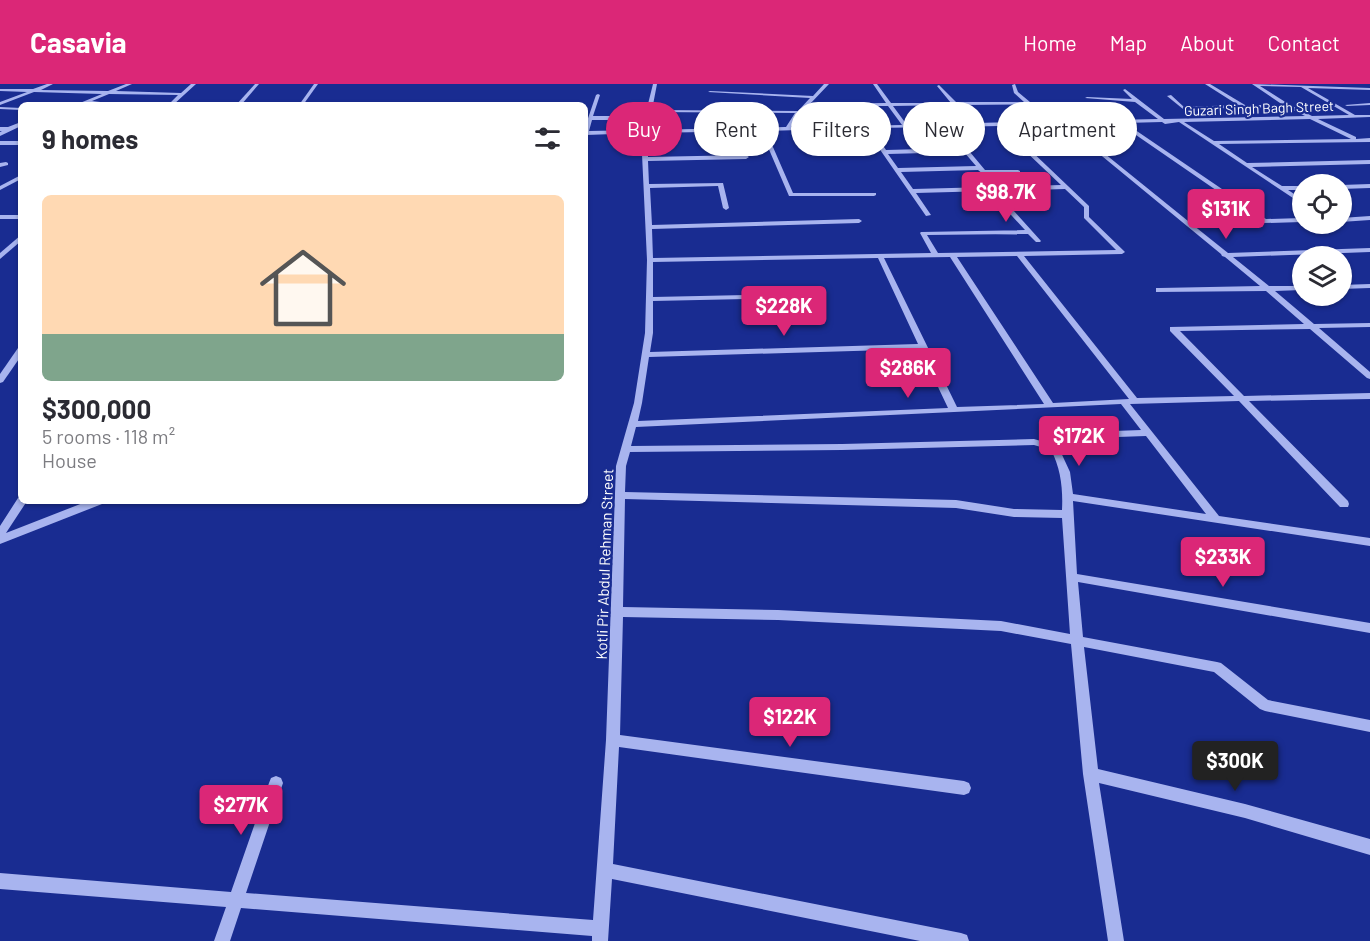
<!DOCTYPE html>
<meta charset="utf-8">
<style>
body{margin:0;font-family:Barlow,sans-serif;background:#f7f7f7;color:#2b2b33;height:100vh;display:flex;flex-direction:column;font-size:22px;white-space:nowrap}
*{box-sizing:border-box;margin:0}
p{font-size:20px;color:#7c7c81}
.icon{flex:none;width:33px;height:33px;fill:none;stroke:currentColor;stroke-width:2;stroke-linecap:round;stroke-linejoin:round}
.map{position:relative;flex:1;overflow:hidden}
.drawer{position:absolute;left:18px;top:18px;width:570px;height:402px;display:flex;flex-direction:column;background:#fff;border-radius:9px;box-shadow:0 2px 4px #0004}
.drawer>*{flex:none}
.hud{position:absolute;left:606px;top:18px;width:570px;height:54px;display:flex;gap:12px}
.tools{position:absolute;left:1292px;top:90px;display:grid;gap:12px}
.tools a{display:grid;place-items:center;width:60px;height:60px;border-radius:50%;background:#fff;box-shadow:0 2px 4px #0004;font-size:30px}
.price{position:absolute;translate:-50% -51px;padding:0 14px;border-radius:6px;background:#db2777;color:#fff;font-size:20px;line-height:39px;filter:drop-shadow(0 2px 3px #0008)}
.price::after{content:'';position:absolute;left:50%;top:36px;width:18px;height:14px;margin-left:-9px;background:inherit;clip-path:polygon(0 0,100% 0,50% 100%)}
.price.selected{background:#222;color:#fff}
ul{padding:0;list-style:none}
li{display:grid;align-content:center;gap:12px;height:318px;padding:0 24px}
li+li{border-top:2px solid #e1e1e2}
li span{display:grid;place-items:center;height:186px;border-radius:9px;color:#555}
li>.icon{margin-inline-start:auto}
span .icon{width:108px;height:108px;fill:#fffc;stroke-width:1}
li b{font-size:26px}
h2{display:flex;justify-content:space-between;align-items:center;height:72px;padding:0 24px;font-size:26px}
.tag{padding:0 21px;border-radius:27px;background:#fff;box-shadow:0 2px 4px #0004;font-size:21px;line-height:54px}
.tag.selected{background:#db2777;color:#fff}
header{display:flex;align-items:center;gap:36px;box-sizing:border-box;height:84px;padding:0 30px;background:#db2777;color:#fff}
header strong{font-size:28px}
nav{display:flex;gap:33px;margin-inline-start:auto;font-size:21px}
.map>svg:first-child{display:block}
.lines{fill:none;stroke-linecap:round;stroke-linejoin:round}
.minor{fill:#a8b4ef;fill-rule:evenodd}
.labels{text-anchor:middle;dominant-baseline:central;stroke-width:4.5;stroke-linejoin:round;paint-order:stroke}
.far-street-label{font-size:14px;fill:#fff;stroke:#192c91}
.street-label{font-size:15px;fill:#fff;stroke:#192c91}
</style>
<header>
<strong>Casavia</strong>
<nav><a>Home</a><a>Map</a><a>About</a><a>Contact</a></nav>
</header>
<div class="map">
<svg width="1370" height="857" viewBox="0 0 1370 857">
<rect width="100%" height="100%" fill="#192c91"/>
<g class="lines">
<g class="minor">
<path d="M 47,0 L 53,0 L 41,6 L 108,7 L 126,0 L 132,0 L 116,7 L 181,9 L 191,0 L 196,0 L 173,21 L 168,21 L 178,11 L 109,10 L 92,17 L 125,21 L 87,19 L 75,21 L 102,10 L 34,8 L 0,21 L 0,18 L 27,8 L 0,7 L 0,5 L 33,5 Z"/>
<path d="M 255,0 L 259,0 L 241,21 L 236,21 Z"/>
<path d="M 314,0 L 318,0 L 303,21 L 299,21 Z"/>
<path d="M 653,0 L 657,0 L 652,26 L 798,27 L 810,14 L 708,8 L 710,7 L 813,12 L 824,0 L 829,0 L 810,20 L 886,19 L 873,0 L 877,0 L 891,19 L 951,19 L 937,2 L 939,1 L 956,18 L 1024,18 L 1014,9 L 1012,1 L 1015,0 L 1018,8 L 1030,18 L 1086,18 L 1088,19 L 1086,20 L 959,21 L 975,39 L 1158,35 L 1135,18 L 1085,14 L 1087,13 L 1132,15 L 1123,6 L 1125,5 L 1164,35 L 1305,32 L 1287,23 L 1183,25 L 1167,12 L 1171,11 L 1184,23 L 1238,21 L 1205,0 L 1210,0 L 1245,21 L 1283,21 L 1252,0 L 1370,4 L 1370,6 L 1308,4 L 1355,31 L 1370,31 L 1370,33 L 1318,35 L 1356,53 L 1356,55 L 1370,54 L 1370,58 L 1219,60 L 1247,79 L 1370,76 L 1370,80 L 1252,83 L 1282,102 L 1302,102 L 1302,106 L 1288,106 L 1302,115 L 1302,120 L 1179,38 L 1165,40 L 1162,38 L 1125,39 L 1266,135 L 1302,134 L 1302,138 L 1193,141 L 1228,169 L 1370,164 L 1370,168 L 1233,173 L 1269,202 L 1302,202 L 1302,206 L 1275,207 L 1314,240 L 1370,239 L 1370,243 L 1319,244 L 1370,288 L 1370,295 L 1367,294 L 1310,245 L 1180,247 L 1244,312 L 1370,309 L 1370,315 L 1249,317 L 1348,417 L 1349,420 L 1348,423 L 1340,423 L 1239,317 L 1130,320 L 1219,432 L 1370,454 L 1370,462 L 1073,417 L 1077,490 L 1370,539 L 1370,549 L 1078,498 L 1083,553 L 1217,578 L 1221,579 L 1268,616 L 1370,636 L 1370,648 L 1265,627 L 1260,625 L 1214,588 L 1084,563 L 1098,685 L 1245,720 L 1370,755 L 1370,771 L 1245,734 L 1099,699 L 1124,857 L 1108,857 L 1083,690 L 1071,560 L 1001,547 L 778,536 L 623,533 L 620,651 L 964,697 L 969,699 L 971,704 L 969,709 L 964,711 L 619,663 L 613,780 L 961,849 L 967,851 L 969,857 L 920,857 L 612,795 L 608,857 L 592,857 L 592,852 L 241,824 L 230,857 L 214,857 L 226,823 L 0,805 L 0,789 L 231,808 L 269,699 L 271,694 L 276,692 L 281,694 L 283,699 L 246,809 L 593,836 L 606,656 L 616,382 L 634,319 L 645,249 L 647,176 L 641,49 L 586,51 L 585,43 L 596,11 L 598,10 L 600,11 L 593,32 L 645,32 ZM 1260,2 L 1301,3 L 1349,31 L 1312,32 L 1290,21 ZM 954,21 L 970,39 L 907,41 L 893,22 ZM 807,22 L 888,22 L 902,41 L 791,43 ZM 651,28 L 795,29 L 786,43 L 647,46 ZM 1310,35 L 1351,55 L 1214,57 L 1184,38 ZM 592,36 L 645,36 L 642,46 L 589,47 ZM 1119,39 L 1120,40 L 1258,135 L 1188,137 L 1068,40 ZM 1063,40 L 1221,170 L 1222,172 L 1225,173 L 1260,202 L 1159,204 L 1156,204 L 1156,208 L 1266,207 L 1304,240 L 1170,243 L 1170,247 L 1234,312 L 1137,314 L 1024,172 L 1122,170 L 1125,168 L 1089,133 L 1089,122 L 1004,41 ZM 999,42 L 1061,101 L 913,105 L 901,88 L 978,86 L 983,90 L 1020,89 L 1020,87 L 1018,86 L 985,86 L 949,43 ZM 944,43 L 961,64 L 886,66 L 871,44 ZM 865,44 L 926,132 L 931,131 L 916,109 L 989,107 L 1025,146 L 921,148 L 920,149 L 931,169 L 653,174 L 652,145 L 859,139 L 862,137 L 859,135 L 652,141 L 650,104 L 718,102 L 723,124 L 726,126 L 729,124 L 723,99 L 649,100 L 648,77 L 746,75 L 749,73 L 746,71 L 648,73 L 647,49 L 761,47 L 789,112 L 874,112 L 876,111 L 876,109 L 793,109 L 766,47 ZM 964,68 L 976,82 L 898,84 L 888,70 ZM 1065,105 L 1084,123 L 1084,134 L 1116,166 L 938,169 L 927,151 L 1028,150 L 1036,158 L 1040,158 L 1041,157 L 996,107 ZM 1017,172 L 1129,315 L 1053,319 L 957,173 ZM 950,173 L 1044,320 L 957,323 L 884,174 ZM 878,174 L 918,260 L 650,268 L 653,249 L 653,217 L 746,215 L 750,213 L 746,211 L 653,213 L 653,178 ZM 920,265 L 948,324 L 638,337 L 642,319 L 649,273 ZM 1121,320 L 1141,346 L 1060,349 L 1055,352 L 1060,355 L 1146,352 L 1206,430 L 1073,410 L 1070,388 L 1058,362 L 1034,355 L 842,360 L 631,362 L 636,343 ZM 1034,361 L 1051,366 C 1061,385 1063,405 1062,426 L 1014,425 L 956,416 L 625,408 L 626,382 L 630,368 L 842,366 ZM 625,415 L 956,424 L 1014,433 L 1062,434 L 1070,550 L 1001,537 L 778,526 L 623,523 Z"/>
<path d="M 1370,19 L 1370,21 L 1347,22 L 1345,21 Z"/>
<path d="M 0,23 L 21,24 L 21,26 L 0,25 Z"/>
<path d="M 21,38 L 21,42 L 0,52 L 0,48 L 2,47 L 0,47 L 0,43 L 8,43 Z"/>
<rect x="0" y="57" width="21" height="4"/>
<path d="M 6,78 L 8,79 L 8,81 L 0,83 L 0,79 Z"/>
<path d="M 21,91 L 21,95 L 0,106 L 0,102 Z"/>
<path d="M 1370,100 L 1370,104 L 1341,105 L 1341,101 Z"/>
<rect x="0" y="131" width="21" height="4"/>
<path d="M 1370,132 L 1370,136 L 1341,138 L 1341,134 Z"/>
<path d="M 21,151 L 21,157 L 0,175 L 0,169 Z"/>
<path d="M 1370,200 L 1370,204 L 1341,205 L 1341,201 Z"/>
<path d="M 18,264 L 21,264 L 21,272 L 3,298 L 0,299 L 0,290 Z"/>
<path d="M 18,414 L 21,414 L 21,417 L 27,417 L 6,449 L 88,417 L 103,417 L 102,420 L 0,460 L 0,442 Z"/>
</g>
</g>
<g class="labels">
<g class="far-street-label">
<text transform="translate(1259 24) rotate(-2)">Guzari Singh Bagh Street</text>
</g>
<g class="street-label">
<text transform="translate(604 480) rotate(-88)">Kotli Pir Abdul Rehman Street</text>
</g>
</g>
</svg>
<div class="tools">
<a><svg class="icon" aria-label="locate" viewBox="0 0 24 24"><circle cx="12" cy="12" r="6"/><path d="M12 2v4M12 18v4M2 12h4M18 12h4"/></svg></a>
<a><svg class="icon" aria-label="layers" viewBox="0 0 24 24"><path d="M12 4l9 5-9 5-9-5zM3 14l9 5 9-5"/></svg></a>
</div>
<b class="price" style="left:1006px;top:139px">$98.7K</b>
<b class="price" style="left:1226px;top:156px">$131K</b>
<b class="price" style="left:784px;top:253px">$228K</b>
<b class="price" style="left:908px;top:315px">$286K</b>
<b class="price" style="left:1079px;top:383px">$172K</b>
<b class="price" style="left:1223px;top:504px">$233K</b>
<b class="price" style="left:790px;top:664px">$122K</b>
<b class="price selected" style="left:1235px;top:708px">$300K</b>
<b class="price" style="left:241px;top:752px">$277K</b>
<div class="hud">
<a class="tag selected">Buy</a>
<a class="tag">Rent</a>
<a class="tag">Filters</a>
<a class="tag">New</a>
<a class="tag">Apartment</a>
</div>
<section class="drawer">
<h2>9 homes<svg class="icon" aria-label="filters" viewBox="0 0 24 24"><path d="M4 7h16M4 17h16"/><circle cx="9" cy="7" r="2"/><circle cx="15" cy="17" r="2"/></svg></h2>
<ul>
<li><span style="background:linear-gradient(#ffd9b3 75%,#7fa58c 0)"><svg class="icon" aria-label="home" viewBox="0 0 24 24"><path d="M3 11l9-7 9 7M6 9v11h12V9"/></svg></span><div><b>$300,000</b><p>5 rooms · 118 m²</p><p>House</p></div></li>
</ul>
</section>
</div>
